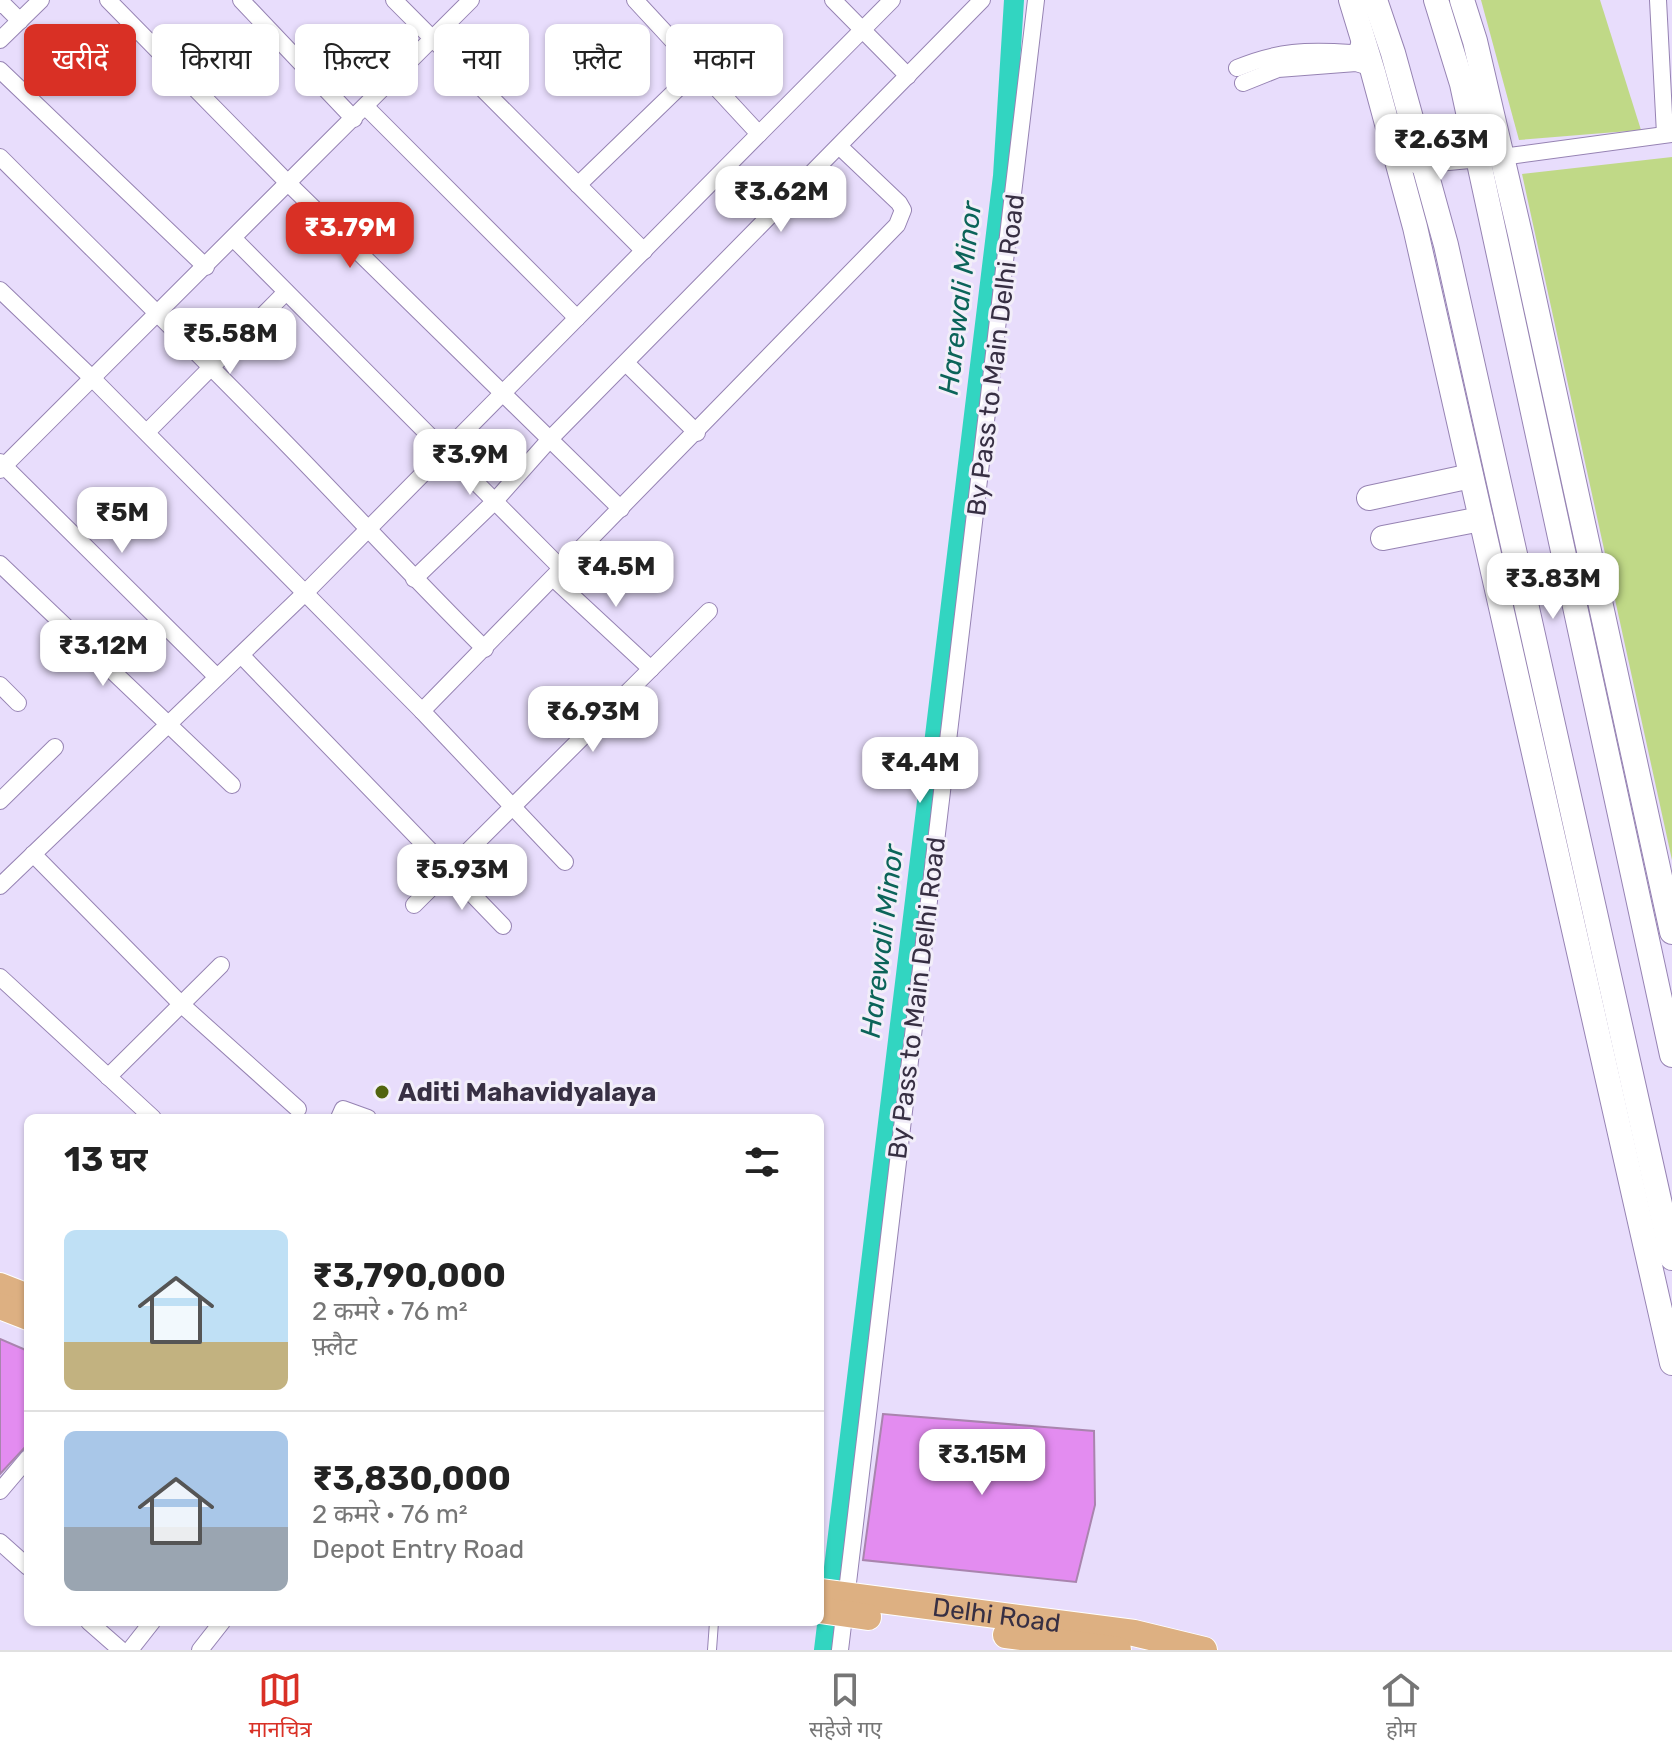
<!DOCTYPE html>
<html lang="hi">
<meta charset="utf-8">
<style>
body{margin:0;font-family:Rubik,"Noto Sans Devanagari",sans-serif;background:#f6f6f6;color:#222;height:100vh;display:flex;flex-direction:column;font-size:30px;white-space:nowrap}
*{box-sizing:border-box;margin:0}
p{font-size:26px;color:#767676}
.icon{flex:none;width:44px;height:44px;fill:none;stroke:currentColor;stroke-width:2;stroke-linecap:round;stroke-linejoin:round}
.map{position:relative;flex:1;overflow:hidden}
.panel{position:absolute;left:24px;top:1114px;width:800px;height:512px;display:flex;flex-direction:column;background:#fff;border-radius:12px;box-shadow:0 2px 6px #0004}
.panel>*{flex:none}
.guide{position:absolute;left:24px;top:24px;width:800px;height:72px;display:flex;gap:16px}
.price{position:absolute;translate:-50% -68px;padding:0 18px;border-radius:16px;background:#fff;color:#222;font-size:26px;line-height:52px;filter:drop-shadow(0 2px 4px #0008)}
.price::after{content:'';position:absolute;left:50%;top:48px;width:24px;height:18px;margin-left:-12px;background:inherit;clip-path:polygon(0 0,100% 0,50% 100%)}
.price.active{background:#d93025;color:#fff}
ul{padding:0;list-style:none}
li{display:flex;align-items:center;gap:24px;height:200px;padding:0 40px}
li+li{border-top:2px solid #e0e0e0}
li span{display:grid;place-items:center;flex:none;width:224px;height:160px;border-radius:12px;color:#555}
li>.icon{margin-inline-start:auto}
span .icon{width:96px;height:96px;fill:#fffc;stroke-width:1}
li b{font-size:34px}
h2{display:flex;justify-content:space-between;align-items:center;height:96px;padding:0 40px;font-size:34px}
.pill{padding:0 28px;border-radius:12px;background:#fff;box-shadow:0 2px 6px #0004;font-size:28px;line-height:72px}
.pill.active{background:#d93025;color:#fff}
.dock{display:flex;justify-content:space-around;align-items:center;height:112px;border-top:2px solid #e0e0e0;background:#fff;font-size:22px;color:#767676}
.dock a{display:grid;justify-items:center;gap:4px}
.dock .active{color:#d93025}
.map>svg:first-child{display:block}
.green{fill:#c0d987}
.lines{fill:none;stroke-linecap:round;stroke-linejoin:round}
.canal{stroke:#32d5c1;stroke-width:20}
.building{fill:#e38cf0;stroke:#a984ae;stroke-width:2}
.lane-casing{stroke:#9683b3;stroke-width:10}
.street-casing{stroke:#9683b3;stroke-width:18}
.secondary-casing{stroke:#9683b3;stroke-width:26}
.primary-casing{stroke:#fff;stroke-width:28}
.lane{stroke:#fff;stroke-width:8}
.street{stroke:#fff;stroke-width:16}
.secondary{stroke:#fff;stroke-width:24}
.primary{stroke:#ddb082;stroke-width:26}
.poi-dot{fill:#51640e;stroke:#f2eef9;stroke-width:3}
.labels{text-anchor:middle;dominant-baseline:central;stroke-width:6;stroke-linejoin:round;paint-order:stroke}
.street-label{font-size:26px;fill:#372f43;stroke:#f2eef9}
.poi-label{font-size:26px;font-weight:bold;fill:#372f43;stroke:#f2eef9;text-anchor:start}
.water-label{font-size:28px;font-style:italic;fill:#0b6459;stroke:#f2eef9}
</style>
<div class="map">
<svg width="1672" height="1650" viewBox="0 0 1672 1650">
<rect width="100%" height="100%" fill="#e8ddfc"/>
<g class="green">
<path d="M 1481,0 L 1600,0 L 1641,130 L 1519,140 Z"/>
<path d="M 1672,157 L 1672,860 L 1522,174 Z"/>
</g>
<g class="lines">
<path class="canal" d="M 824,1650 L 1003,176 L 1014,0"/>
</g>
<g class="building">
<path d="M 0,1339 L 28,1351 L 28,1444 L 0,1474 Z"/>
<path d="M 883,1414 L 1094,1431 L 1095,1505 L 1076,1582 L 863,1560 Z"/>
</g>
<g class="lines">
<defs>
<path id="lane" d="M 712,1650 L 714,1622"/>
<g id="street">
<path d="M 108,0 L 288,183 L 621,509"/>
<path d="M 241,0 L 354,119"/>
<path d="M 394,0 L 644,251"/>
<path d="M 833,0 L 908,76"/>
<path d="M 1658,0 L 1665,134"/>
<path d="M 0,1 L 20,21"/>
<path d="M 0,40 L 41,0"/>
<path d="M 1237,68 C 1278,51 1307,50 1351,53 L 1357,51 L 1362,34"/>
<path d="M 0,70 L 206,267"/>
<path d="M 1243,83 L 1278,69 L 1356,63 L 1366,66"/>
<path d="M 366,107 L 577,318"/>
<path d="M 759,134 L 892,0"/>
<path d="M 0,157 C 90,247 181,336 270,427 C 342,500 412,577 485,649"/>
<path d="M 1416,165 L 1502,157 L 1672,134"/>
<path d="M 578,185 L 698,69"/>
<path d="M 234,239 L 563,570"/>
<path d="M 0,290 L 93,379 L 422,711"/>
<path d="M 626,363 L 697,433"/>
<path d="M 147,432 L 286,292"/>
<path d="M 0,462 L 217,677"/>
<path d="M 0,470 L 471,0"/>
<path d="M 0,564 L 232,785"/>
<path d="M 414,579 L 494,502 L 550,439 L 982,0"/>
<path d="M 554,579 L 651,669"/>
<path d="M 241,655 L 503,926"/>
<path d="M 0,685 L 18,703"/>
<path d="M 0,801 L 55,747"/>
<path d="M 33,854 L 182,1005 L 298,1109"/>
<path d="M 565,862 L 422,711 L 897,225 L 903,210 L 899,203 L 839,146"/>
<path d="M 0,886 L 306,592 L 759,134 L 635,0"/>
<path d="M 414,905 L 709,611"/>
<path d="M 0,977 L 153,1118"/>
<path d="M 108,1077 L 221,965"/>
<path d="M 339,1118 L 343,1109 L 368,1118"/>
<path d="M 0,1491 L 28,1458"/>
<path d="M 0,1542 L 28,1567"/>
<path d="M 89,1622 L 121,1650"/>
<path d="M 130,1650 L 152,1622"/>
<path d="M 200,1650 L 222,1622"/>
<path d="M 840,1650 L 1036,0"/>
</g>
<g id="secondary">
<path d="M 1351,0 L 1373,72 L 1415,227 L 1672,1363"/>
<path d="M 1375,0 L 1393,53 L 1446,245 L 1672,1258"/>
<path d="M 1436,0 L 1462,84 L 1672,1055"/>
<path d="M 1462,0 L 1475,41 L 1520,234 L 1672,932"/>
<path d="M 1369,498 L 1471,476"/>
<path d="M 1383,538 L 1481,519"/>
</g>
<g id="primary">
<path d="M 0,1286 L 28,1297"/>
<path d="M 0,1306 L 28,1317"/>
<path id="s1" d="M 820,1592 L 1134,1633 L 1204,1650"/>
<path d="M 820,1610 L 868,1617"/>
<path d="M 1006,1635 L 1118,1650"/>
</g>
</defs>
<use href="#lane" class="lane-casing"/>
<use href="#street" class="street-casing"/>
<use href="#secondary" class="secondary-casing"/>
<use href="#primary" class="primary-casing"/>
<use href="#lane" class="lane"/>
<use href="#street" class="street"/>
<use href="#secondary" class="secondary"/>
<use href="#primary" class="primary"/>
</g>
<circle class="poi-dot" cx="382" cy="1092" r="8"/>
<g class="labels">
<g class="street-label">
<text transform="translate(996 355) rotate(-83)">By Pass to Main Delhi Road</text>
<text transform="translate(917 998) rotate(-83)">By Pass to Main Delhi Road</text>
<text stroke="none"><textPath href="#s1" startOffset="178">Delhi Road</textPath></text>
</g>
<g class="poi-label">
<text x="398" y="1092">Aditi Mahavidyalaya</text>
</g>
<g class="water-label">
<text transform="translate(960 298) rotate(-83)">Harewali Minor</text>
<text transform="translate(882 941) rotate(-83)">Harewali Minor</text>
</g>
</g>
</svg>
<b class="price" style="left:1441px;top:182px">₹2.63M</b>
<b class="price" style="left:781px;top:234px">₹3.62M</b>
<b class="price active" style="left:350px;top:270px">₹3.79M</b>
<b class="price" style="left:230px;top:376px">₹5.58M</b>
<b class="price" style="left:470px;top:497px">₹3.9M</b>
<b class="price" style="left:122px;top:555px">₹5M</b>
<b class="price" style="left:616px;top:609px">₹4.5M</b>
<b class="price" style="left:1553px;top:621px">₹3.83M</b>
<b class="price" style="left:103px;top:688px">₹3.12M</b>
<b class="price" style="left:593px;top:754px">₹6.93M</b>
<b class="price" style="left:920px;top:805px">₹4.4M</b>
<b class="price" style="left:462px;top:912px">₹5.93M</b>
<b class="price" style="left:982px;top:1497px">₹3.15M</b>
<div class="guide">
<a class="pill active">खरीदें</a>
<a class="pill">किराया</a>
<a class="pill">फ़िल्टर</a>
<a class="pill">नया</a>
<a class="pill">फ़्लैट</a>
<a class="pill">मकान</a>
</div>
<section class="panel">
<h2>13 घर<svg class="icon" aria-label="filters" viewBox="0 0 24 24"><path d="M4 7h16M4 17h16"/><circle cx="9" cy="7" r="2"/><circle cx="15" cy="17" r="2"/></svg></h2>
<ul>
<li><span style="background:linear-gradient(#bfe0f5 70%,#c2b280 0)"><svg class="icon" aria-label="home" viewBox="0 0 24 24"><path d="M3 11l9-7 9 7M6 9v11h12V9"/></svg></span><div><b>₹3,790,000</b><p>2 कमरे · 76 m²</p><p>फ़्लैट</p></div></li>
<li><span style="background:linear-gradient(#a9c7e8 60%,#9aa5b1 0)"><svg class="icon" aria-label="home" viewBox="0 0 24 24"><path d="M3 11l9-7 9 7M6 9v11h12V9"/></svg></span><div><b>₹3,830,000</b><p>2 कमरे · 76 m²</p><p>Depot Entry Road</p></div></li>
</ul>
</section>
</div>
<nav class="dock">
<a class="active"><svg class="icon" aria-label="map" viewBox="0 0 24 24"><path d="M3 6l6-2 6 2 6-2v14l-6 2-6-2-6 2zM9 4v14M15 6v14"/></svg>मानचित्र</a>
<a><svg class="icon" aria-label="saved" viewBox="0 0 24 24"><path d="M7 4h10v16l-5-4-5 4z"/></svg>सहेजे गए</a>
<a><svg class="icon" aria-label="home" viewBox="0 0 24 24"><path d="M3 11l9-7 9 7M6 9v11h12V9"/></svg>होम</a>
</nav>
